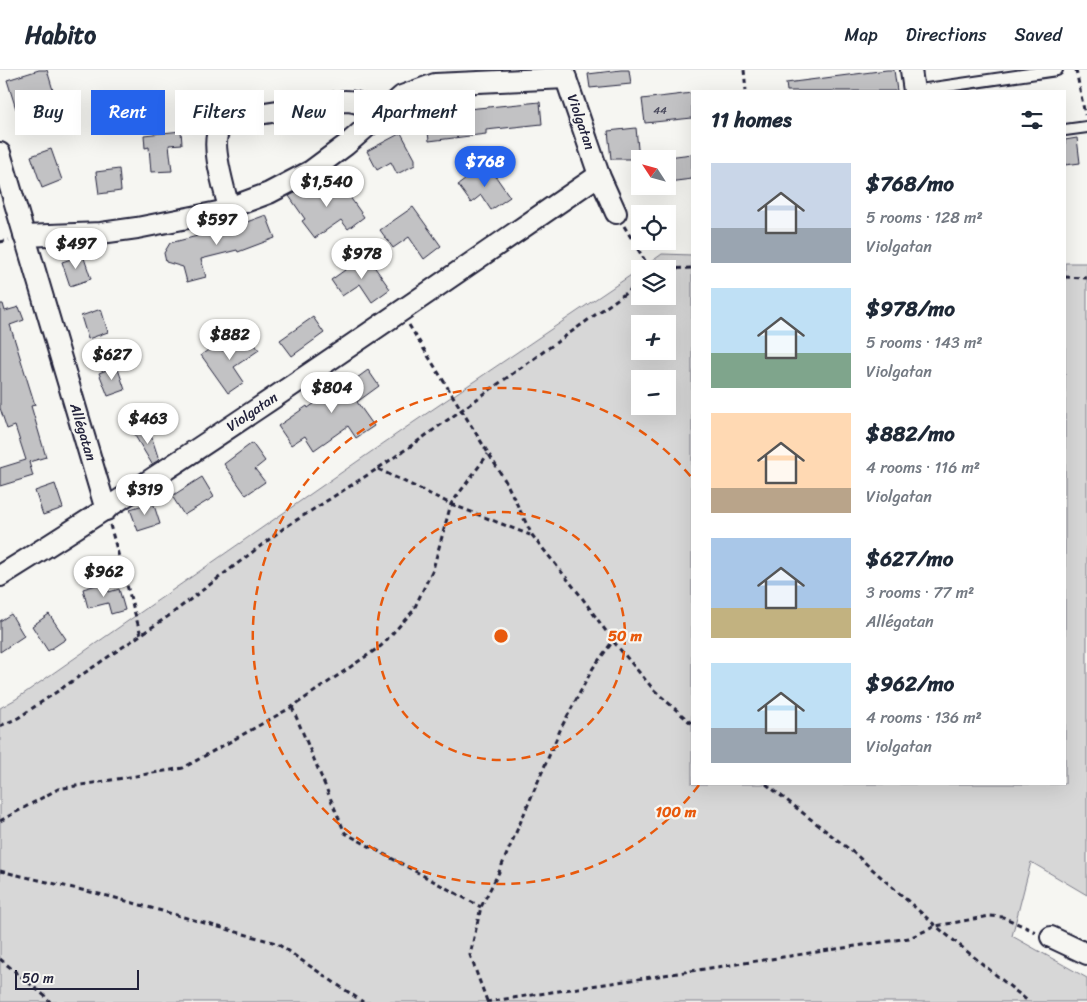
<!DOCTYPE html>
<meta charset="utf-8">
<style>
body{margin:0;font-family:Sriracha,sans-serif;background:#f6f6f7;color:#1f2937;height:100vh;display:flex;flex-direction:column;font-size:19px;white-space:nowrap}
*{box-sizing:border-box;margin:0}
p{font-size:16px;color:#747a83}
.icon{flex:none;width:28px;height:28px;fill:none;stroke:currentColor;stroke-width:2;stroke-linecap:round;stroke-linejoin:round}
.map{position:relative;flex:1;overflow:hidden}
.side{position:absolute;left:691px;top:20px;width:375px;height:695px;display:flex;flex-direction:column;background:#fff;border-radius:0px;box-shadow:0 5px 20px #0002}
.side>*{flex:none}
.guide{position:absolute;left:15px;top:20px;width:475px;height:45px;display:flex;gap:10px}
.needle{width:32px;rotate:306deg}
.controls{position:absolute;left:631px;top:80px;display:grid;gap:10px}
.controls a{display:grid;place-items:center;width:45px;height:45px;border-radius:0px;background:#fff;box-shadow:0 5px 20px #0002;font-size:25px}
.scale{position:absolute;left:15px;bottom:12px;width:124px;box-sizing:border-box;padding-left:5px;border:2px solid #22223b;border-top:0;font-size:14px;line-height:18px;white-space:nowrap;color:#22223b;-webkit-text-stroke:4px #f6f6f2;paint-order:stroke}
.price{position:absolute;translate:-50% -42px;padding:0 11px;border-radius:18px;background:#fff;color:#222;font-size:16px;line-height:32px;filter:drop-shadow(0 1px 2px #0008)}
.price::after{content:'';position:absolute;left:50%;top:30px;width:15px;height:11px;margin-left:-8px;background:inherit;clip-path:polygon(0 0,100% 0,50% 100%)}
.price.selected{background:#2563eb;color:#fff}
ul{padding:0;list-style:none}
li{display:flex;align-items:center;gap:15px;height:125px;padding:0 20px}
li span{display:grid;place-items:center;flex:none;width:140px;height:100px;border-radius:0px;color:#555}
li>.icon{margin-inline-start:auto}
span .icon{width:60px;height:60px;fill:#fffc;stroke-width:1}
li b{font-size:21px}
h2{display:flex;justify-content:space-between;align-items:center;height:60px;padding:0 20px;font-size:21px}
.tag{padding:0 18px;border-radius:0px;background:#fff;box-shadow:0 5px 20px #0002;font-size:18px;line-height:45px}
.tag.selected{background:#2563eb;color:#fff}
header{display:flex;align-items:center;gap:30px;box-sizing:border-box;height:70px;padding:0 25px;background:#fff;border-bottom:1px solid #e0e1e3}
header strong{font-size:24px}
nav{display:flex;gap:28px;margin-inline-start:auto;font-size:18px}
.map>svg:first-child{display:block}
.green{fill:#d7d7d7;stroke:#7c7c89;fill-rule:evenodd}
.building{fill:#c2c2c4;stroke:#22223b}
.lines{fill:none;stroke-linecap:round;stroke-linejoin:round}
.lane-casing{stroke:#22223b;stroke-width:14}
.street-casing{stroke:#22223b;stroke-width:24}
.path{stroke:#22223b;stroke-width:3;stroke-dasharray:5 4;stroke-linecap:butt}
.lane{stroke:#f6f6f2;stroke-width:10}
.street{stroke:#f6f6f2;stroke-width:20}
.ring{fill:none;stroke:#e8590c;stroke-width:2.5;stroke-dasharray:9 6}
.labels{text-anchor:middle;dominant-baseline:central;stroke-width:4.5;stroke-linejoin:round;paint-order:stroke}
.number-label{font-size:11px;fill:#4a4a5d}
.street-label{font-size:14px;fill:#22223b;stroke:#f6f6f2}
.centre{fill:#e8590c;stroke:#f6f6f2;stroke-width:2.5}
.ring-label{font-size:15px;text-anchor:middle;font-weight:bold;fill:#e8590c;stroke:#f6f6f2;stroke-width:4.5;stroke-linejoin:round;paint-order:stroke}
</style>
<header>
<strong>Habito</strong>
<nav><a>Map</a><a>Directions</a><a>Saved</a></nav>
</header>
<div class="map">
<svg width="1087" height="932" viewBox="0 0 1087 932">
<rect width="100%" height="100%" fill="#f6f6f2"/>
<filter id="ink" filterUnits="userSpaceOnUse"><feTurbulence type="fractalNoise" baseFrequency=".02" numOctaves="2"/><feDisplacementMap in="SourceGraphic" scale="10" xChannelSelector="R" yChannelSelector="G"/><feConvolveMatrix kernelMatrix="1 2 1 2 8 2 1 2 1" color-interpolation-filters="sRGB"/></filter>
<g filter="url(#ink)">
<path class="green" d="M 662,184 L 692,185 L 692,714 L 1065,714 L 1065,193 L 1087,193 L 1087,825 L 1031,792 L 1012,866 L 1087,908 L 1087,932 L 0,932 L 0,638 L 16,629 L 414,352 L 640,199 L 640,226 L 668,226 L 668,199 L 641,199 ZM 640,254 L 668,254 L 668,281 L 640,281 ZM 640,309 L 668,309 L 668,336 L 640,336 Z"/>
<g class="building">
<path d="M 39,0 L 47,0 L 55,27 L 16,39 L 7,10 Z"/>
<path d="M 621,0 L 629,0 L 631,14 L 590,18 L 588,4 Z"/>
<path d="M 887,0 L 894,0 L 897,21 L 787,21 L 786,13 Z"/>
<path d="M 692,23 L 692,48 L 645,53 L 642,29 Z"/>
<path d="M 540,32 L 542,54 L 486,60 L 486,64 L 429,71 L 426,43 Z"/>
<path d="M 636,58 L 639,89 L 611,89 L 608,61 Z"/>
<path d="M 181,61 L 182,74 L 169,75 L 172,101 L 151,102 L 149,77 L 145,78 L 144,65 Z"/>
<path d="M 401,63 L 415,89 L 415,95 L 397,104 L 391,92 L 377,100 L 367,81 Z"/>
<path d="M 1077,68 L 1080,93 L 1065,95 L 1065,70 Z"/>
<path d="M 51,79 L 62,110 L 42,118 L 31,86 Z"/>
<path d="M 692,84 L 692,109 L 668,112 L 668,87 Z"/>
<path d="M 487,94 L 510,127 L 491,140 L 481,125 L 471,133 L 458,115 Z"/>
<path d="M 119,99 L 121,121 L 99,124 L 96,102 Z"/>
<path d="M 335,106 L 364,147 L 348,159 L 341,150 L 315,168 L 302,151 L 305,149 L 289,126 L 303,119 L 308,126 Z"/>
<path d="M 413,137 L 441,176 L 424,189 L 409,167 L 393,178 L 380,160 Z"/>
<path d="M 266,145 L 275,168 L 238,182 L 237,180 L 201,189 L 206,207 L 187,212 L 183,197 L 166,192 L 164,183 L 170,173 L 213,162 L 214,164 Z"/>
<path d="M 83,185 L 91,209 L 70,216 L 62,192 Z"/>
<path d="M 366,185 L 390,219 L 372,232 L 360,214 L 342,226 L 331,210 Z"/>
<path d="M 0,234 L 3,234 L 5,241 L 19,237 L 24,250 L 10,255 L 35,335 L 31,336 L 46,387 L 29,392 L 33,406 L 0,416 L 0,398 L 26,390 L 15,356 L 7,359 L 0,338 Z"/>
<path d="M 101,239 L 108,262 L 88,269 L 81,246 Z"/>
<path d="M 313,247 L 324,263 L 292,286 L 280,270 Z"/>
<path d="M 247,264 L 259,280 L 234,297 L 244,312 L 228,323 L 201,285 L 217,274 L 222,281 Z"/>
<path d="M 117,296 L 125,320 L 108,326 L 99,303 Z"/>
<path d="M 368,300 L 379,316 L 357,332 L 374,356 L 356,368 L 348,356 L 314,380 L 305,366 L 291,375 L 278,356 L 307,336 L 308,338 L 343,313 L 346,316 Z"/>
<path d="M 149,359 L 159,390 L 152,394 L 134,364 Z"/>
<path d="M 252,373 L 265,391 L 255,399 L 265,412 L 246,425 L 224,394 Z"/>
<path d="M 202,407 L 214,427 L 184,445 L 172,426 Z"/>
<path d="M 55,414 L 63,438 L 43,445 L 35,421 Z"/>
<path d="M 153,432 L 160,454 L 138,461 L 130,439 Z"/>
<path d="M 106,512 L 109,522 L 119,519 L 125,540 L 111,544 L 108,533 L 88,538 L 83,519 Z"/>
<path d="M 11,544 L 24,566 L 0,582 L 0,551 Z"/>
<path d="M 49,544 L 66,569 L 48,581 L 32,556 Z"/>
</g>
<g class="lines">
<defs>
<g id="lane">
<path d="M 913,21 L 1057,0"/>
<path d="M 1065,60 L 1087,57"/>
</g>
<g id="street">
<path d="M 563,0 L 599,105 L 616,143"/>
<path d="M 911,0 L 914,21"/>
<path d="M 0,83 L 106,440"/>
<path d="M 229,138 C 225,121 210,75 219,60 C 223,53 230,49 238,47 L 345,31 C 360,31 367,37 376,48"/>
<path d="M 24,166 L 101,163 L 137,158 L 218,142 L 269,123 L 311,101 L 346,75 L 402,26 L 435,14 L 566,8"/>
<path d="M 0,506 C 204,379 401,241 599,105"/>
<path d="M 1051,867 L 1087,884"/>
</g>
</defs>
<use href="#lane" class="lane-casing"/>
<use href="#street" class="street-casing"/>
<g class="path">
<path d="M 744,0 L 746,21"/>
<path d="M 1076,0 L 1085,45"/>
<path d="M 624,156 L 650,199"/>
<path d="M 0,172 L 9,170"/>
<path d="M 659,199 L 692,198"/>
<path d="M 1065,207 L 1087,208"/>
<path d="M 409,255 L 506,412 L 532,465 L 580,525 L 613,571 L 654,620 L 692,654"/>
<path d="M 378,399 L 451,434 L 530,465"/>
<path d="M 110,455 L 141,565"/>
<path d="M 292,637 L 345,763 L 481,837"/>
<path d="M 0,656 L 18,648 L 170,545 L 284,458 L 377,399 L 418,371 L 640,213"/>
<path d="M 766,714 L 854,783 L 936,856 L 1029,932"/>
<path d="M 0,751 L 58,719 L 183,698 L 292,637 L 381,576 L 413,541 L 433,499 L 451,434 L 488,384"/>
<path d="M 0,801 L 112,827 L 276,873 L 363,932"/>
<path d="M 0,889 L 46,927 L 50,932"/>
<path d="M 487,931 L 470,885 L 481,837 L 499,802 L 561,658 L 593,598 L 613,571"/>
<path d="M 486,932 L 909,868 L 936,856 L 990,846 L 1003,847 L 1036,862"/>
</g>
<use href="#lane" class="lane"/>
<use href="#street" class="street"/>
</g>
</g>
<g class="ring">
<circle cx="501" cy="566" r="124"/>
<path d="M699 715A248 248 0 1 1 692 408"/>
</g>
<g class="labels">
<g class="number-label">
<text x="660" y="40">44</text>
</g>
<g class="street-label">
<text transform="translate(581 52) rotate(71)">Violgatan</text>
<text transform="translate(252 342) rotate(-34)">Violgatan</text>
<text transform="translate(83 362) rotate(73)">Allégatan</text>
</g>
</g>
<circle cx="501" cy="566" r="8" class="centre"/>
<g class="ring-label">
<text x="625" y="571">50 m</text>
<text x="676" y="747">100 m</text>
</g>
</svg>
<div class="controls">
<a><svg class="needle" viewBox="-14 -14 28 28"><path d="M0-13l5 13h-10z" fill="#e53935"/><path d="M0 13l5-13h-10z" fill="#747a83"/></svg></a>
<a><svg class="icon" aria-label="locate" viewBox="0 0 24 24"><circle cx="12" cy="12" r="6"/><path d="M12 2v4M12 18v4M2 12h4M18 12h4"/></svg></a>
<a><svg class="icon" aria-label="layers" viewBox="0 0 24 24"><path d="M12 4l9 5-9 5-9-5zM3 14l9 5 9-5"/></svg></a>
<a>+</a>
<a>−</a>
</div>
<div class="scale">50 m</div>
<b class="price selected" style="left:485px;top:118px">$768</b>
<b class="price" style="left:327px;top:138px">$1,540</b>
<b class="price" style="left:217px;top:176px">$597</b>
<b class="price" style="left:76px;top:200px">$497</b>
<b class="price" style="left:362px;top:210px">$978</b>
<b class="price" style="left:230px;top:291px">$882</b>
<b class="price" style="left:112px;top:311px">$627</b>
<b class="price" style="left:332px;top:344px">$804</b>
<b class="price" style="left:148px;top:375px">$463</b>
<b class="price" style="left:145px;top:446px">$319</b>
<b class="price" style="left:104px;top:528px">$962</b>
<div class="guide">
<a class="tag">Buy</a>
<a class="tag selected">Rent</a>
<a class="tag">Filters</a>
<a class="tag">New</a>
<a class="tag">Apartment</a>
</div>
<section class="side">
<h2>11 homes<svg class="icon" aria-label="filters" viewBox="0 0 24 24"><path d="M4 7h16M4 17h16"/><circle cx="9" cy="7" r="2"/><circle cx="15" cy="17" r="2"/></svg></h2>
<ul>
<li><span style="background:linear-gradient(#c9d6e8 65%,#9aa5b1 0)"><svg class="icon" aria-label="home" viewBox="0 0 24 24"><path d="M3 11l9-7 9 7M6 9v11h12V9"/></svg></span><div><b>$768/mo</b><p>5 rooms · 128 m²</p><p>Violgatan</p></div></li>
<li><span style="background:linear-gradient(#bfe0f5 65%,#7fa58c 0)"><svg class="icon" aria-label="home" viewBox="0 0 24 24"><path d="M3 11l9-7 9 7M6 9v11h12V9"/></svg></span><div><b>$978/mo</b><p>5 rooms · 143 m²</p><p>Violgatan</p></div></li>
<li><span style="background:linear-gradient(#ffd9b3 75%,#b9a48a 0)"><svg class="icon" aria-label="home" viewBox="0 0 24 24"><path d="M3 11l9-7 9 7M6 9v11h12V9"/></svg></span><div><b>$882/mo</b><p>4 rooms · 116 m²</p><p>Violgatan</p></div></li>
<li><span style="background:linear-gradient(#a9c7e8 70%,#c2b280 0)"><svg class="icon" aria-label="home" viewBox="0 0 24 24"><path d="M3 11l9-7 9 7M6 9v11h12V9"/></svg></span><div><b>$627/mo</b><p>3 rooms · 77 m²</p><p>Allégatan</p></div></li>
<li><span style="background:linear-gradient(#bfe0f5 65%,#9aa5b1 0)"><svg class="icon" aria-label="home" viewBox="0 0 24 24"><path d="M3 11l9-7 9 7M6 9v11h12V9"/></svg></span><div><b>$962/mo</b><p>4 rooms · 136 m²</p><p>Violgatan</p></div></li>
</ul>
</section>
</div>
